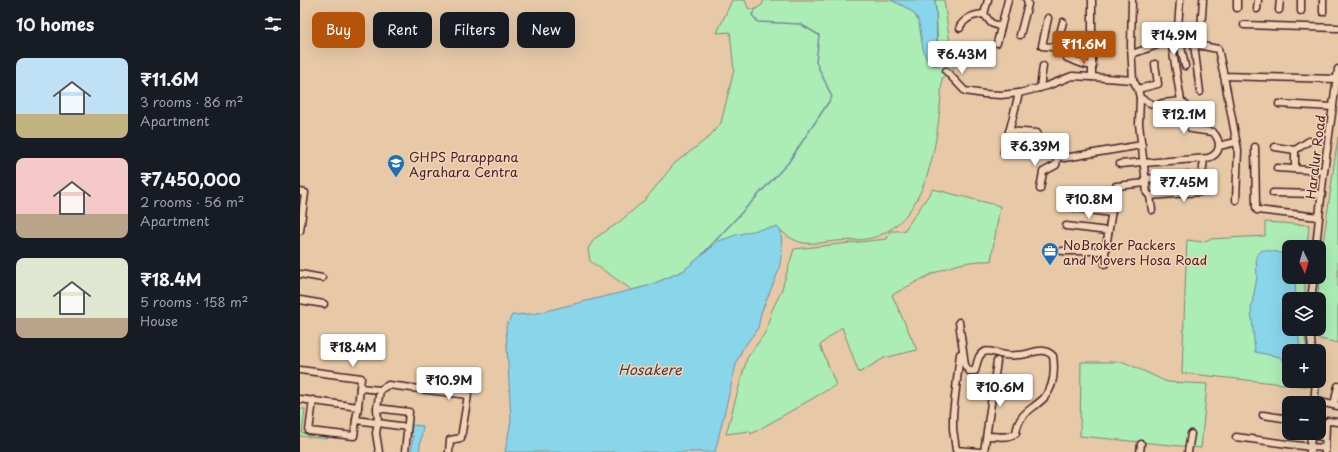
<!DOCTYPE html>
<meta charset="utf-8">
<style>
body{margin:0;font-family:"Playpen Sans",sans-serif;background:#242831;color:#f1f3f6;height:100vh;display:flex;flex-direction:column;font-size:15px;white-space:nowrap}
*{box-sizing:border-box;margin:0}
p{font-size:13px;color:#9ea1a6}
.icon{flex:none;width:22px;height:22px;fill:none;stroke:currentColor;stroke-width:2;stroke-linecap:round;stroke-linejoin:round}
.map{position:relative;flex:1;overflow:hidden}
.panel{display:flex;flex-direction:column;background:#171b24;width:300px}
.panel>*{flex:none}
.hud{position:absolute;left:12px;top:12px;width:380px;height:36px;display:flex;gap:8px}
.needle{width:26px;rotate:175deg}
.fabs{position:absolute;left:982px;top:240px;display:grid;gap:8px}
.fabs a{display:grid;place-items:center;width:44px;height:44px;border-radius:8px;background:#171b24;box-shadow:0 4px 16px #0002;font-size:20px}
.price{position:absolute;translate:-50% -34px;padding:0 9px;border-radius:4px;background:#fff;color:#222;font-size:13px;line-height:26px;filter:drop-shadow(0 1px 2px #0008)}
.price::after{content:'';position:absolute;left:50%;top:24px;width:12px;height:9px;margin-left:-6px;background:inherit;clip-path:polygon(0 0,100% 0,50% 100%)}
.price.selected{background:#b45309;color:#fff}
ul{padding:0;list-style:none}
li{display:flex;align-items:center;gap:12px;height:100px;padding:0 16px}
li span{display:grid;place-items:center;flex:none;width:112px;height:80px;border-radius:8px;color:#555}
li>.icon{margin-inline-start:auto}
span .icon{width:48px;height:48px;fill:#fffc;stroke-width:1}
li b{font-size:17px}
h2{display:flex;justify-content:space-between;align-items:center;height:48px;padding:0 16px;font-size:17px}
.chip{padding:0 14px;border-radius:8px;background:#171b24;box-shadow:0 4px 16px #0002;font-size:14px;line-height:36px}
.chip.selected{background:#b45309;color:#fff}
main{display:flex;flex:1;min-height:0}
.map>svg:first-child{display:block}
.green{fill:#acedb6;stroke:#7b8670}
.water{fill:#89d5ea;stroke:#708c9e}
.lines{fill:none;stroke-linecap:round;stroke-linejoin:round}
.stream{stroke:#708c9e;stroke-width:1.5}
.minor-casing{stroke:#4a1f2b;stroke-width:9}
.minor{stroke:#f0d5b7;stroke-width:6}
.labels{text-anchor:middle;dominant-baseline:central;stroke-width:3;stroke-linejoin:round;paint-order:stroke}
.poi-label{font-size:13px;fill:#4a1f2b;stroke:#f0d5b7;text-anchor:start}
.street-label{font-size:13px;fill:#4a1f2b;stroke:#f0d5b7}
.water-label{font-size:14px;font-style:italic;fill:#533a48;stroke:#f0d5b7}
</style>
<main>
<section class="panel">
<h2>10 homes<svg class="icon" aria-label="filters" viewBox="0 0 24 24"><path d="M4 7h16M4 17h16"/><circle cx="9" cy="7" r="2"/><circle cx="15" cy="17" r="2"/></svg></h2>
<ul>
<li><span style="background:linear-gradient(#bfe0f5 70%,#c2b280 0)"><svg class="icon" aria-label="home" viewBox="0 0 24 24"><path d="M3 11l9-7 9 7M6 9v11h12V9"/></svg></span><div><b>₹11.6M</b><p>3 rooms · 86 m²</p><p>Apartment</p></div></li>
<li><span style="background:linear-gradient(#f6c9c9 70%,#b9a48a 0)"><svg class="icon" aria-label="home" viewBox="0 0 24 24"><path d="M3 11l9-7 9 7M6 9v11h12V9"/></svg></span><div><b>₹7,450,000</b><p>2 rooms · 56 m²</p><p>Apartment</p></div></li>
<li><span style="background:linear-gradient(#dfe7d0 75%,#b9a48a 0)"><svg class="icon" aria-label="home" viewBox="0 0 24 24"><path d="M3 11l9-7 9 7M6 9v11h12V9"/></svg></span><div><b>₹18.4M</b><p>5 rooms · 158 m²</p><p>House</p></div></li>
</ul>
</section>
<div class="map">
<svg width="1038" height="452" viewBox="0 0 1038 452">
<rect width="100%" height="100%" fill="#e7c9a7"/>
<filter id="ink" filterUnits="userSpaceOnUse"><feTurbulence type="fractalNoise" baseFrequency=".025" numOctaves="2"/><feDisplacementMap in="SourceGraphic" scale="8" xChannelSelector="R" yChannelSelector="G"/><feConvolveMatrix kernelMatrix="1 2 1 2 8 2 1 2 1" color-interpolation-filters="sRGB"/></filter>
<g filter="url(#ink)">
<g class="green">
<path d="M 432,0 L 445,0 L 448,8 L 454,10 L 462,5 L 464,0 L 591,0 C 597,3 605,6 610,10 C 623,20 626,48 630,63 L 637,65 L 640,64 L 640,61 C 636,41 638,20 635,0 L 644,0 L 654,73 L 642,78 C 639,129 633,213 578,236 C 565,241 550,240 536,241 C 528,242 506,245 500,242 C 492,240 483,233 477,227 L 419,241 L 383,271 L 348,286 L 332,290 L 290,261 L 288,249 L 294,239 L 318,223 L 345,200 L 375,163 L 408,138 L 421,123 L 434,70 L 430,32 L 417,33 Z"/>
<path d="M 1038,137 L 1038,343 L 1016,338 L 1016,329 L 1019,329 L 1019,299 L 1018,299 L 1019,273 Z"/>
<path d="M 633,189 L 700,206 L 691,261 C 653,259 624,278 592,295 L 617,350 L 584,358 L 559,373 L 542,327 L 520,345 L 536,385 L 451,434 L 450,431 L 426,434 L 447,358 L 465,333 L 472,310 L 481,292 L 494,249 L 587,239 L 590,231 L 604,231 Z"/>
<path d="M 965,222 L 1009,225 L 1007,247 L 989,247 L 989,277 L 1005,277 L 1005,299 L 989,299 L 989,329 L 1004,329 L 1007,351 L 989,351 L 989,381 L 1011,381 L 1011,387 L 882,373 L 887,240 L 902,242 L 910,239 L 965,236 Z"/>
<path d="M 781,362 L 824,362 L 867,382 L 907,384 L 901,448 L 780,436 Z"/>
<path d="M 0,409 L 5,409 L 2,433 L 28,436 L 28,439 L 0,436 Z"/>
</g>
<g class="water">
<path d="M 591,0 L 635,0 C 637,15 636,30 637,46 C 638,52 641,59 639,65 C 619,69 623,29 617,18 C 611,8 600,5 591,0 Z"/>
<path d="M 477,227 L 481,231 L 482,250 L 479,270 L 461,313 L 458,328 L 442,350 L 437,361 L 415,452 L 205,452 L 211,421 L 206,326 L 212,315 L 233,314 L 348,286 L 383,271 L 419,241 L 436,235 L 461,229 Z"/>
<path d="M 962,250 C 967,250 972,251 977,252 C 992,255 989,264 989,277 L 995,277 L 996,299 L 989,299 L 989,329 L 998,329 L 1000,351 L 989,351 L 989,368 L 980,357 L 955,352 L 951,309 L 957,277 L 956,256 Z"/>
<path d="M 112,425 L 123,426 L 119,452 L 111,452 L 113,436 L 111,435 Z"/>
</g>
<g class="lines">
<path class="stream" d="M 402,255 L 488,163 L 532,97 L 516,62 L 519,35 L 500,24 L 458,22 L 452,15 L 455,9"/>
<defs>
<g id="minor">
<path d="M 792,0 L 792,77 L 833,80"/>
<path d="M 832,0 L 831,46 L 833,80 L 838,89 L 840,98 L 856,106 L 863,103 L 881,101 L 871,40"/>
<path d="M 937,8 L 937,0"/>
<path d="M 957,9 L 958,0"/>
<path d="M 979,10 L 980,0"/>
<path d="M 1001,11 L 1001,0"/>
<path d="M 1023,12 L 1023,0"/>
<path d="M 684,14 L 688,0"/>
<path d="M 748,18 L 742,46 L 762,48 L 765,50 L 767,58 L 783,64 L 793,66"/>
<path d="M 944,25 L 1038,28"/>
<path d="M 660,28 L 660,26 C 667,17 673,15 684,14 L 691,23 L 701,27"/>
<path d="M 720,35 L 728,4 L 727,0"/>
<path d="M 877,41 L 880,0"/>
<path d="M 880,42 L 885,66"/>
<path d="M 697,43 L 708,0"/>
<path d="M 894,44 L 900,92"/>
<path d="M 900,45 L 903,0"/>
<path d="M 756,48 L 763,22"/>
<path d="M 832,54 L 871,40 L 918,49 L 924,76 L 1036,79"/>
<path d="M 646,71 L 665,91 L 684,94 L 701,95 L 719,93 L 747,86 L 772,76 L 792,77"/>
<path d="M 924,76 L 938,150 L 936,200"/>
<path d="M 740,88 L 743,66"/>
<path d="M 838,89 L 858,84 L 855,64"/>
<path d="M 979,104 L 1033,107"/>
<path d="M 709,131 L 737,133 L 739,138 L 741,139 L 753,142 L 758,155 L 764,158 L 842,145"/>
<path d="M 919,146 L 936,142"/>
<path d="M 955,147 L 956,207 L 957,210 L 1019,217"/>
<path d="M 975,147 L 995,150 L 995,169"/>
<path d="M 995,150 L 1009,141"/>
<path d="M 704,152 L 719,93"/>
<path d="M 844,163 L 908,158 C 921,154 922,142 913,132 L 891,129 L 885,104 L 881,101"/>
<path d="M 820,164 L 843,162"/>
<path d="M 977,168 L 1024,171"/>
<path d="M 845,179 L 887,175"/>
<path d="M 846,183 L 847,193 L 850,196 L 900,192 L 904,159"/>
<path d="M 740,189 L 743,172 L 756,165 L 758,155"/>
<path d="M 0,192 L 5,193 L 0,231"/>
<path d="M 973,193 L 1022,194"/>
<path d="M 850,196 L 852,210"/>
<path d="M 775,208 L 811,213"/>
<path d="M 766,226 L 808,231"/>
<path d="M 1016,247 L 1023,179 L 1038,69"/>
<path d="M 762,251 L 805,251"/>
<path d="M 805,264 L 805,253 L 816,186 L 846,183 L 839,124 L 840,98"/>
<path d="M 0,274 L 22,278"/>
<path d="M 1011,299 L 1014,277"/>
<path d="M 0,300 L 24,304"/>
<path d="M 659,322 L 665,365 L 669,371 L 675,371 C 677,365 677,355 684,352 C 690,349 699,355 706,355 C 710,356 714,355 718,355 C 731,355 742,345 753,356 C 755,370 754,387 744,398 C 731,411 719,412 716,433 C 708,439 696,436 687,436"/>
<path d="M 1010,329 L 1012,351"/>
<path d="M 660,354 L 653,414 L 653,429 L 656,450 L 680,452"/>
<path d="M 0,370 L 61,378 L 58,407"/>
<path d="M 60,388 L 80,390 L 77,408"/>
<path d="M 80,390 L 88,385 L 168,395 L 161,438 L 150,440 L 149,452"/>
<path d="M 0,399 L 58,407 L 56,420 L 107,427"/>
<path d="M 13,400 L 9,431 L 54,436 L 56,420"/>
<path d="M 1015,401 L 1038,406"/>
<path d="M 1014,403 L 1016,381"/>
<path d="M 1034,405 L 1038,386"/>
<path d="M 963,415 L 989,419"/>
<path d="M 1011,436 L 1025,437"/>
<path d="M 936,437 L 1010,447 L 1025,448"/>
<path d="M 79,452 L 76,433 L 78,422 L 77,408 L 109,412 L 105,452"/>
<path d="M 684,452 L 697,361"/>
<path d="M 840,452 L 841,444"/>
<path d="M 888,452 L 891,434"/>
<path d="M 1010,452 L 1011,433"/>
<path d="M 1025,452 L 1026,423 L 1028,421 L 1038,422"/>
</g>
</defs>
<use href="#minor" class="minor-casing"/>
<use href="#minor" class="minor"/>
</g>
</g>
<defs>
<symbol id="school-pin" viewBox="-11 -11 22 30"><path d="M0 17L-7.5 6A9.5 9.5 0 1 1 7.5 6Z" fill="#1f6fb2" stroke="#f0d5b7"/><path d="M0-5L7-2L0 1L-7-2ZM-4 1L0 2.5L4 1V4Q0 6-4 4Z" fill="#fff"/></symbol>
<symbol id="office-pin" viewBox="-11 -11 22 30"><path d="M0 17L-7.5 6A9.5 9.5 0 1 1 7.5 6Z" fill="#1f6fb2" stroke="#f0d5b7"/><path d="M-6-3h4V-5.5h4V-3h4V5H-6ZM-1-4.5V-3h2v-1.5ZM-6 0V1H6V0Z" fill="#fff"/></symbol>
</defs>
<g fill-rule="evenodd">
<use href="#school-pin" x="86" y="153" width="20" height="27"/>
<use href="#office-pin" x="740" y="241" width="20" height="27"/>
</g>
<g class="labels">
<g class="poi-label">
<text x="109" y="156">GHPS Parappana<tspan x="109" dy="15">Agrahara Centra</tspan></text>
<text x="763" y="244">NoBroker Packers<tspan x="763" dy="15">and Movers Hosa Road</tspan></text>
</g>
<g class="street-label">
<text transform="translate(1015 157) rotate(-83)">Haralur Road</text>
</g>
<g class="water-label">
<text x="350" y="369">Hosakere</text>
</g>
</g>
</svg>
<div class="fabs">
<a><svg class="needle" viewBox="-14 -14 28 28"><path d="M0-13l5 13h-10z" fill="#e53935"/><path d="M0 13l5-13h-10z" fill="#9ea1a6"/></svg></a>
<a><svg class="icon" aria-label="layers" viewBox="0 0 24 24"><path d="M12 4l9 5-9 5-9-5zM3 14l9 5 9-5"/></svg></a>
<a>+</a>
<a>−</a>
</div>
<b class="price" style="left:874px;top:56px">₹14.9M</b>
<b class="price selected" style="left:784px;top:65px">₹11.6M</b>
<b class="price" style="left:662px;top:75px">₹6.43M</b>
<b class="price" style="left:884px;top:135px">₹12.1M</b>
<b class="price" style="left:735px;top:167px">₹6.39M</b>
<b class="price" style="left:884px;top:203px">₹7.45M</b>
<b class="price" style="left:789px;top:220px">₹10.8M</b>
<b class="price" style="left:53px;top:368px">₹18.4M</b>
<b class="price" style="left:149px;top:401px">₹10.9M</b>
<b class="price" style="left:700px;top:408px">₹10.6M</b>
<div class="hud">
<a class="chip selected">Buy</a>
<a class="chip">Rent</a>
<a class="chip">Filters</a>
<a class="chip">New</a>
</div>
</div>
</main>
